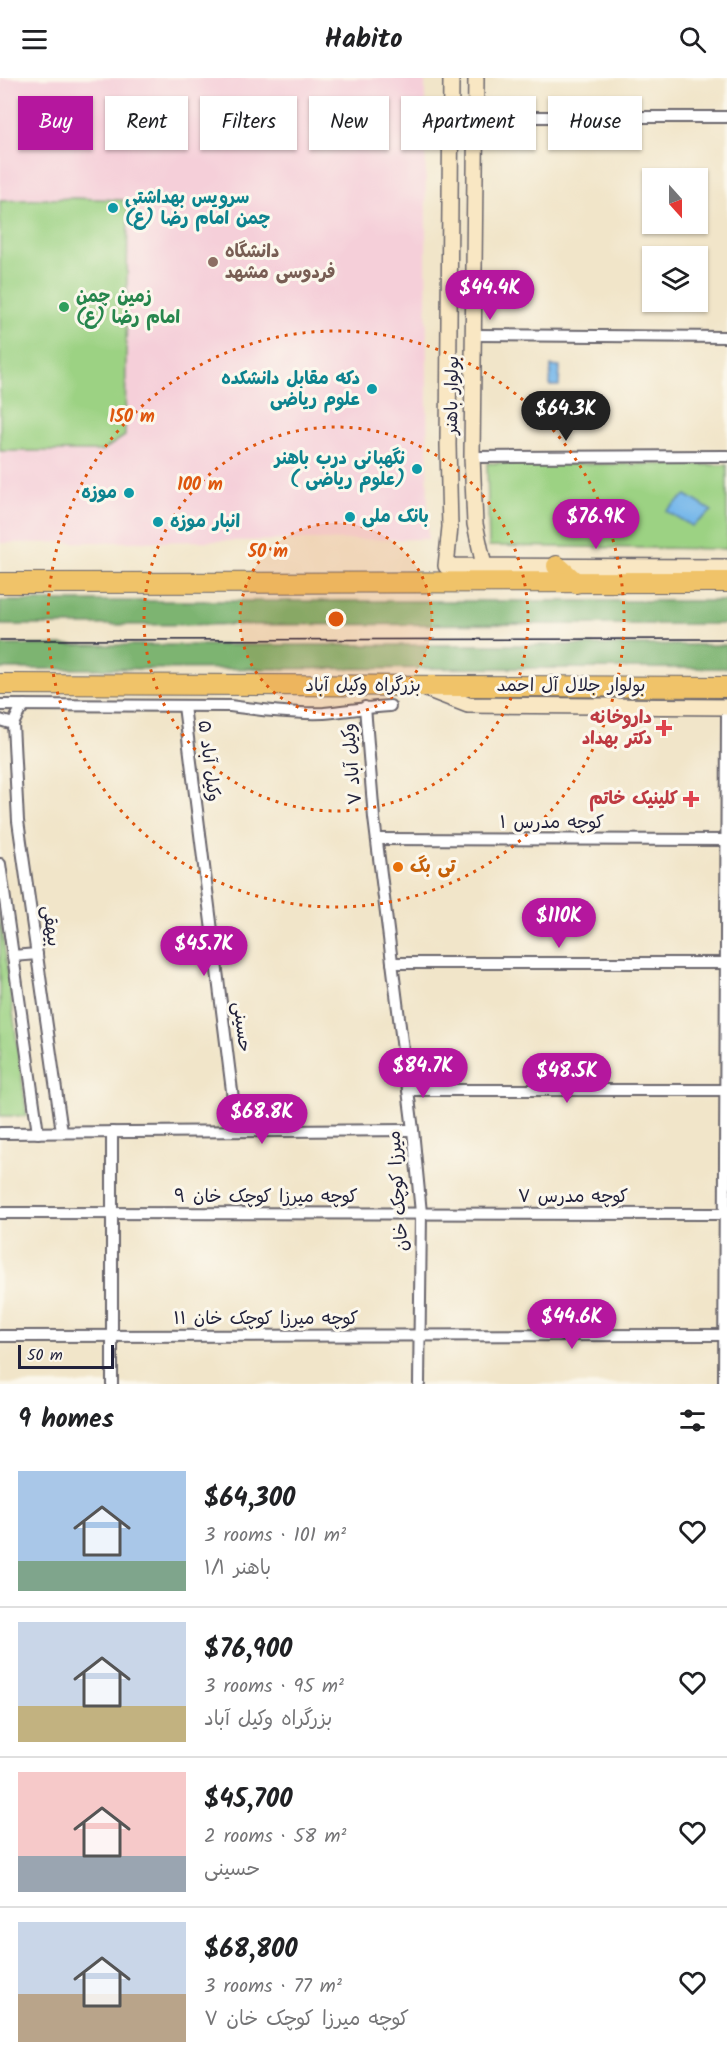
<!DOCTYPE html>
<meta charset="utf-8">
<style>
body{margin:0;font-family:Kalam,"Playpen Sans Arabic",sans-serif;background:#f2f2f2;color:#202124;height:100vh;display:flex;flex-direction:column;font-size:22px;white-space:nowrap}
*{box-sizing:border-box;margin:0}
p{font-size:20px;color:#757577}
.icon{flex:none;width:33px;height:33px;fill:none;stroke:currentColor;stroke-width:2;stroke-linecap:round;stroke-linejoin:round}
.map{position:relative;height:1306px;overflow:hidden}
.details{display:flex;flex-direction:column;background:#fff;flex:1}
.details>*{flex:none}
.guide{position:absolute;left:18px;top:18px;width:692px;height:54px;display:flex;gap:12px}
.needle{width:39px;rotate:159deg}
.tools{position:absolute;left:642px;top:90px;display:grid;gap:12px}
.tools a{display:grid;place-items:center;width:66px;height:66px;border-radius:0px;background:#fff;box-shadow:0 2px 4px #0004;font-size:30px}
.scale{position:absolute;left:18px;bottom:15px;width:96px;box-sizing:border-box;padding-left:6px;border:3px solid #22223b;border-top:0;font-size:16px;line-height:21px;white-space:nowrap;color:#22223b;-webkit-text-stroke:4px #fbf7ec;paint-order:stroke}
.price{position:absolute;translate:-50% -51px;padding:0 14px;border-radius:21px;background:#b5179e;color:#fff;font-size:20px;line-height:39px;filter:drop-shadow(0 2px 3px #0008)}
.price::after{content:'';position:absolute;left:50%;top:36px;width:18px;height:14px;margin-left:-9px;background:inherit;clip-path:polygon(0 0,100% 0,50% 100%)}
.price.on{background:#222;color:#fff}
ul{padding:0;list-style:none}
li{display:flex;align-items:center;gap:18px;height:150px;padding:0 18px}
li+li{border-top:2px solid #e0e0e0}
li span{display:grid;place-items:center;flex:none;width:168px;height:120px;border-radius:0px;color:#555}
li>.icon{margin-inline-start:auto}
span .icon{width:72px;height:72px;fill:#fffc;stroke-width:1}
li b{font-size:26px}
h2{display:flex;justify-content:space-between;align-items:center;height:72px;padding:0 18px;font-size:26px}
.tag{padding:0 21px;border-radius:0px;background:#fff;box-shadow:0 2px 4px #0004;font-size:21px;line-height:54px}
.tag.on{background:#b5179e;color:#fff}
header{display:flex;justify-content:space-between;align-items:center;height:78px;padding:0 18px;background:#fff;font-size:27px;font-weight:700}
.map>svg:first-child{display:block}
.built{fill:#f5cfd9}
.green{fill:#9cd283;stroke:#5f7a5f;stroke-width:1.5}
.forest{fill:#7db471;stroke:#506b56;stroke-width:1.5}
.water{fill:#76b7ea;stroke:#4c6c92;stroke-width:1.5}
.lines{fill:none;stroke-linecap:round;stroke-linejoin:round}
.street-casing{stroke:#6a666d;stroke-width:14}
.secondary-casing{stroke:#6a666d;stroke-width:18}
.highway-casing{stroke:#6a666d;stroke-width:22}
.street{stroke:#fff;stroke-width:10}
.secondary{stroke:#f9e7c3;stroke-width:15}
.highway{stroke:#f0c369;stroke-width:20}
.tram{stroke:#22223b;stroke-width:1.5}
.ring{fill:none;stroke:#de560e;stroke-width:3;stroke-dasharray:3 6}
.culture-dot{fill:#0f9aa8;stroke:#fbf7ec;stroke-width:2}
.education-dot{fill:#8d6e63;stroke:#fbf7ec;stroke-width:2}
.leisure-dot{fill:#2e9e5b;stroke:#fbf7ec;stroke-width:2}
.health-dot{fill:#e0444e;stroke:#fbf7ec;stroke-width:2}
.food-dot{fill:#e8710a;stroke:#fbf7ec;stroke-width:2}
.labels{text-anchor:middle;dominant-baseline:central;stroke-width:6;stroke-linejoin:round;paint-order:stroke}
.culture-label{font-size:18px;font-weight:bold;fill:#0d838f;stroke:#fbf7ec;text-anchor:start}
.education-label{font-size:18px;font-weight:bold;fill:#785e54;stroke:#fbf7ec;text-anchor:start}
.leisure-label{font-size:18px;font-weight:bold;fill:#27864d;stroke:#fbf7ec;text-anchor:start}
.street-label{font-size:18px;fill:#22223b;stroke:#fbf7ec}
.health-label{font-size:18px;font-weight:bold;fill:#be3a42;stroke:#fbf7ec;text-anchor:end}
.food-label{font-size:18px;font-weight:bold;fill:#c56008;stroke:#fbf7ec;text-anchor:start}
.centre{fill:#de560e;stroke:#fbf7ec;stroke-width:3}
.ring-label{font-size:18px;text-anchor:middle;font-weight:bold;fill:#de560e;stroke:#fbf7ec;stroke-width:6;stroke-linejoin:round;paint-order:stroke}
</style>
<header><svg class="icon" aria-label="menu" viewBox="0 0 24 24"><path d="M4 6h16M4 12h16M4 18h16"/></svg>Habito<svg class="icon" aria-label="search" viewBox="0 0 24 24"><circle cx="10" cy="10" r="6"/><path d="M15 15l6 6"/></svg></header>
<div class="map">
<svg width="727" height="1306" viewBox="0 0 727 1306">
<rect width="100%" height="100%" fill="#fbf7ec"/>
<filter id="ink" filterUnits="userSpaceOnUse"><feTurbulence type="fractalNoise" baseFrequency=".0167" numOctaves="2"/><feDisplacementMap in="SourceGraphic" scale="12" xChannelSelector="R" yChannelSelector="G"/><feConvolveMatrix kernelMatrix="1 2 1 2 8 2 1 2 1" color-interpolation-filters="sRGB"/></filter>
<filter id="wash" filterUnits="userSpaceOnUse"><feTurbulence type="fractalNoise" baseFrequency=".008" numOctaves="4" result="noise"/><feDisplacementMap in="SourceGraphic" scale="24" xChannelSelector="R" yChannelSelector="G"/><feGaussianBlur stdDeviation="1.35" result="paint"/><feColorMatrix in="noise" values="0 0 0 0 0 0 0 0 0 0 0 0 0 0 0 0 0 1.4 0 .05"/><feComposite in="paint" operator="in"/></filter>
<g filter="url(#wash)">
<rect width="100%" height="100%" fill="#f1e5c9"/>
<path class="built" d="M 0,0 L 425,0 L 428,461 L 0,465 Z"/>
<g class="green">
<path d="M 74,120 L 123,122 L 128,131 L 125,358 L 102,373 L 0,373 L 0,123 Z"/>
<path d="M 487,385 L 727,387 L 727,471 L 489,468 Z"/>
<path d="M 0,836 L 27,1038 L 0,1038 Z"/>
</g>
<g class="forest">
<path d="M 0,523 L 727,523 L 727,546 L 0,547 Z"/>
<path d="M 0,567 L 727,567 L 727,590 L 0,591 Z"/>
</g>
<g class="water">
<path d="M 551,288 L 560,289 L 559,308 L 550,308 Z"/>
<path d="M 686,417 L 712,433 L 692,448 L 666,433 Z"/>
</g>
</g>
<g filter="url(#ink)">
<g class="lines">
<defs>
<g id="street">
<path d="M 535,39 L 727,39"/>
<path d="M 474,257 L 727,259"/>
<path d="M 472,379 L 727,378"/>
<path d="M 0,627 L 230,628 C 261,632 293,636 324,635 C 347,633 368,629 390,628"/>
<path d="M 25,627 L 19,634 L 13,646 L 18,743 L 62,1054"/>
<path d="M 184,628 L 237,1053"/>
<path d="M 365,629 L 374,740 L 413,1052 L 421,1135 L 419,1306"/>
<path d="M 0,642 L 13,646"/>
<path d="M 377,761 L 727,762"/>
<path d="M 0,786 L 38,1055"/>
<path d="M 13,878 L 37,876"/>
<path d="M 392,885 L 727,885"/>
<path d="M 408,1012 L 727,1012"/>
<path d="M 0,1055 L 413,1052"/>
<path d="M 0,1135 L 727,1136"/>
<path d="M 0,1258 L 727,1257"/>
<path d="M 112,1306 L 112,1054"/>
<path d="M 724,1306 L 727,635"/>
</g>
<g id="secondary">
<path d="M 451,0 L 448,367 L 450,449 L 446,488 L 727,489"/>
<path d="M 476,0 L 472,379 L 475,446 L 484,488"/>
<path d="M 424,610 L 468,627 L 727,629"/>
</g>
<g id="highway">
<path d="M 557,488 L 576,505"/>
<path d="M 0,505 L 727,504"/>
<path d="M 0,606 L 727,609"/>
</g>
</defs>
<use href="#street" class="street-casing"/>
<use href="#secondary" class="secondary-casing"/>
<use href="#highway" class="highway-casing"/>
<use href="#street" class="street"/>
<use href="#secondary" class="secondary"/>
<use href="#highway" class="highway"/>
<path class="tram" d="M 0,562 L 727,561"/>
</g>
</g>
<circle cx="336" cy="541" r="96" fill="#de560e" fill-opacity=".12"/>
<g class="ring">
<circle cx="336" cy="541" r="96"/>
<circle cx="336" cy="541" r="192"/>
<circle cx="336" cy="541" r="288"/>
</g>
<g class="culture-dot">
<circle cx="113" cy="130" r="6"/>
<circle cx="372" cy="311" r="6"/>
<circle cx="417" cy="391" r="6"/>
<circle cx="129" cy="415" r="6"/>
<circle cx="350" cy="439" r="6"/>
<circle cx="158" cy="444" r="6"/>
</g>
<circle class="education-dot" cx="213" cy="184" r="6"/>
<circle class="leisure-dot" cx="64" cy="229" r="6"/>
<g class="health-dot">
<path d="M661 641h6v6h6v6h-6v6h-6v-6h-6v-6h6z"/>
<path d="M688 712h6v6h6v6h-6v6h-6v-6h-6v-6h6z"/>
</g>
<circle class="food-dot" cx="398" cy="789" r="6"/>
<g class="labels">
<g class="culture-label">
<text x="125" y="120">سرویس بهداشتی<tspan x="125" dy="21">چمن امام رضا (ع)</tspan></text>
<text x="360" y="301" text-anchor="end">دکه مقابل دانشکده<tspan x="360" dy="21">علوم ریاضی</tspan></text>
<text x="405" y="381" text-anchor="end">نگهبانی درب باهنر<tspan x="405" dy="21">( علوم ریاضی)</tspan></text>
<text x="117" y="415" text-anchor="end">موزه</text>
<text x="362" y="439">بانک ملی</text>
<text x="170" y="444">انبار موزه</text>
</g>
<g class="education-label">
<text x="225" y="174">دانشگاه<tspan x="225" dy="21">فردوسی مشهد</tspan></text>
</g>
<g class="leisure-label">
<text x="76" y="219">زمین چمن<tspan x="76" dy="21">امام رضا (ع)</tspan></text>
</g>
<g class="street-label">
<text transform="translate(453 317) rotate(-89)">بولوار باهنر</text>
<text x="363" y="608">بزرگراه وکیل آباد</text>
<text x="571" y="608">بولوار جلال آل احمد</text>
<text transform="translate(208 683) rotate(83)">وکیل آباد ۵</text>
<text transform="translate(353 686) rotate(-95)">۷ وکیل آباد</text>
<text x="552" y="745">کوچه مدرس ۱</text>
<text transform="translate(50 848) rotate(82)">بیهقی</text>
<text transform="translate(241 949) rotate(83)">حسینی</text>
<text transform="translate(399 1113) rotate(-94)">میرزا کوچک خان</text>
<text x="266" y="1119">کوچه میرزا کوچک خان ۹</text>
<text x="573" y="1119">کوچه مدرس ۷</text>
<text x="266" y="1241">کوچه میرزا کوچک خان ۱۱</text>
</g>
<g class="health-label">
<text x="652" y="640">داروخانه<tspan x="652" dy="21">دکتر بهداد</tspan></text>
<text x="678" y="721">کلینیک خاتم</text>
</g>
<g class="food-label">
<text x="410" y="789">تی بگ</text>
</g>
</g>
<circle cx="336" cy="541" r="9" class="centre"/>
<g class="ring-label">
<text x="132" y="344">150 m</text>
<text x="200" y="412">100 m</text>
<text x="268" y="479">50 m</text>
</g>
</svg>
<div class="tools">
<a><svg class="needle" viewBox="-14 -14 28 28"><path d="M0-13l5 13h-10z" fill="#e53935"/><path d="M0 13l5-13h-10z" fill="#757577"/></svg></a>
<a><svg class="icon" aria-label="layers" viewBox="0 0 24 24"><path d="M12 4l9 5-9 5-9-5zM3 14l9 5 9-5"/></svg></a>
</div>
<div class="scale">50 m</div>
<b class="price" style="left:490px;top:243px">$44.4K</b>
<b class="price on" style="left:566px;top:364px">$64.3K</b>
<b class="price" style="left:596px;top:472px">$76.9K</b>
<b class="price" style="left:559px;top:871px">$110K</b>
<b class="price" style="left:204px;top:899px">$45.7K</b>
<b class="price" style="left:423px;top:1021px">$84.7K</b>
<b class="price" style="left:567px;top:1026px">$48.5K</b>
<b class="price" style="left:262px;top:1067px">$68.8K</b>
<b class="price" style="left:572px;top:1272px">$44.6K</b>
<div class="guide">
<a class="tag on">Buy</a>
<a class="tag">Rent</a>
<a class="tag">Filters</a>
<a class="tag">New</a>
<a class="tag">Apartment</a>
<a class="tag">House</a>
</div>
</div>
<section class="details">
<h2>9 homes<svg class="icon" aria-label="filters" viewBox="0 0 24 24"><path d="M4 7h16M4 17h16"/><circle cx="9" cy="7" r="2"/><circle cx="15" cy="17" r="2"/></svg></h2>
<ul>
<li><span style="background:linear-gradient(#a9c7e8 75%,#7fa58c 0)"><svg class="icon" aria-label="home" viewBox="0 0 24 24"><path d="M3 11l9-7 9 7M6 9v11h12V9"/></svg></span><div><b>$64,300</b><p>3 rooms · 101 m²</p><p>باهنر ۱/۱</p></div><svg class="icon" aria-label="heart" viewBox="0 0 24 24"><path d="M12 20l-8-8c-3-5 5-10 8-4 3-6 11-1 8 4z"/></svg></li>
<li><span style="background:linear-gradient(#c9d6e8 70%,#c2b280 0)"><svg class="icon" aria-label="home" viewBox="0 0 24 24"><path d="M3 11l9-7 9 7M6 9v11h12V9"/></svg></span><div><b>$76,900</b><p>3 rooms · 95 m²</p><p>بزرگراه وکیل آباد</p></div><svg class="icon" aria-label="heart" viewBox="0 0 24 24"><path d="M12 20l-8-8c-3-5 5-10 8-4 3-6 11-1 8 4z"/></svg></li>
<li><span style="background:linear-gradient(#f6c9c9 70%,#9aa5b1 0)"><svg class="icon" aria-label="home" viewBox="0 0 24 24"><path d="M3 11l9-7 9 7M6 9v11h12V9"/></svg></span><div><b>$45,700</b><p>2 rooms · 58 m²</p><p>حسینی</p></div><svg class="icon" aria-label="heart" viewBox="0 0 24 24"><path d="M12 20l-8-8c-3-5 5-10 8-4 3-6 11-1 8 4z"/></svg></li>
<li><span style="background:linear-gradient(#c9d6e8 60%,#b9a48a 0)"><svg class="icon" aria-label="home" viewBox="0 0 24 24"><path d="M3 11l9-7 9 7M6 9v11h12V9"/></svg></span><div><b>$68,800</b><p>3 rooms · 77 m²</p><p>کوچه میرزا کوچک خان ۷</p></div><svg class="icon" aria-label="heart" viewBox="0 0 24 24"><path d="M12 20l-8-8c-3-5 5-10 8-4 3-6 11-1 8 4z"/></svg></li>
</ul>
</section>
